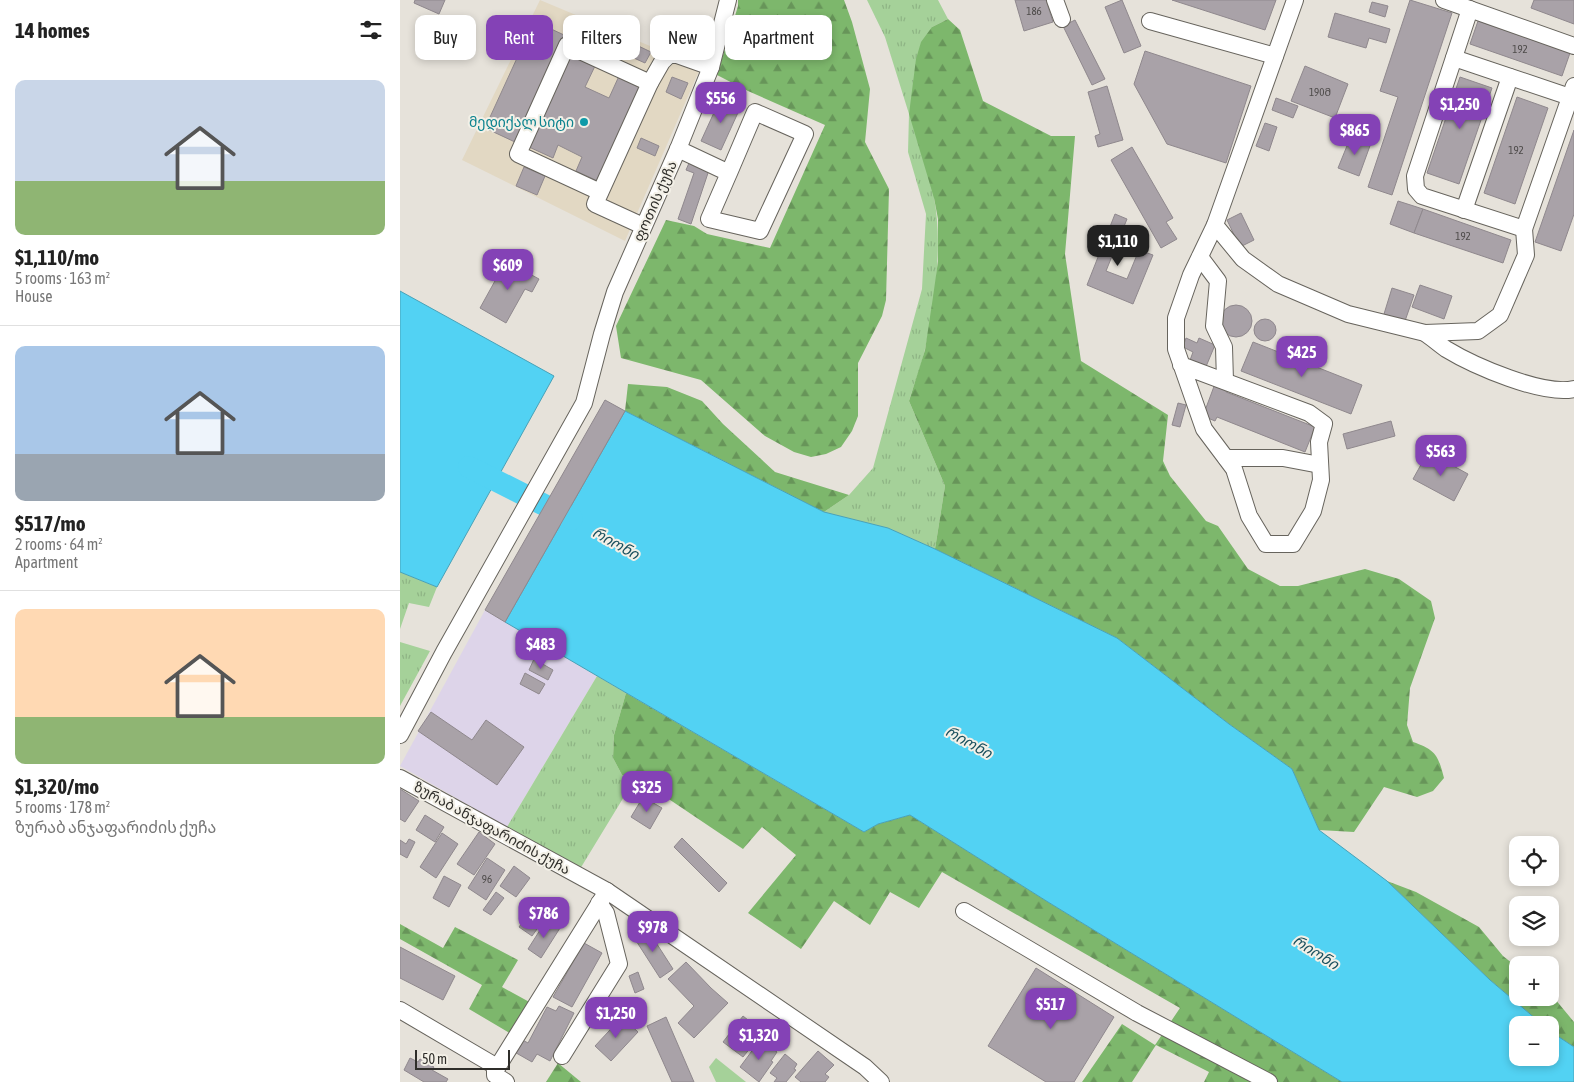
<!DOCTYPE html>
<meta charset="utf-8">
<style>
body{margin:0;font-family:"Asap Condensed","Noto Sans Georgian",sans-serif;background:#f2f2f2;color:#222;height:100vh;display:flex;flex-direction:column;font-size:19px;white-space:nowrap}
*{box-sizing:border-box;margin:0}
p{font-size:16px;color:#767676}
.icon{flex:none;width:28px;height:28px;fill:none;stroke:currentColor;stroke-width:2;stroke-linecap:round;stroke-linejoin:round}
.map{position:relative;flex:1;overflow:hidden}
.side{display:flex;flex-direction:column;background:#fff;width:400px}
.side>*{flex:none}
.top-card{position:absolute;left:15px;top:15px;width:475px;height:45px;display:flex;gap:10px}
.tools{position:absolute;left:1109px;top:836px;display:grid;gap:10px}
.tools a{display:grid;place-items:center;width:50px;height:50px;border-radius:10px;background:#fff;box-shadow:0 2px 8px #0003;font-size:25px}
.scale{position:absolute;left:15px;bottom:12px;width:95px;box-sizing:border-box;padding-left:5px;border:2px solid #2f2e2a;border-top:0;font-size:14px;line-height:18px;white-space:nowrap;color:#2f2e2a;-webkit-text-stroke:4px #f3f0e7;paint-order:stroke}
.price{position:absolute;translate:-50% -42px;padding:0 11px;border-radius:10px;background:#8442b6;color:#fff;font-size:16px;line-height:32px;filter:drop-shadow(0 1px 2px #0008)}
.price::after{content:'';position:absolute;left:50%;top:30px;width:15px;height:11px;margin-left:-8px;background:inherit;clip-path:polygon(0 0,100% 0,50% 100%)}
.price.selected{background:#222;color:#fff}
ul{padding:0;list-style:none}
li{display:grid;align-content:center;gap:10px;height:265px;padding:0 15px}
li+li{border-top:1px solid #e0e0e0}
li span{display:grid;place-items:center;height:155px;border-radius:10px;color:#555}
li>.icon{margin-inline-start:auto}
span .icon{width:90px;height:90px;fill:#fffc;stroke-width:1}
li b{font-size:21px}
h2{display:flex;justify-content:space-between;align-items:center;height:60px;padding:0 15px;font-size:21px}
.chip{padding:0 18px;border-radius:10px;background:#fff;box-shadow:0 2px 8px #0003;font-size:18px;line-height:45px}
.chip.selected{background:#8442b6;color:#fff}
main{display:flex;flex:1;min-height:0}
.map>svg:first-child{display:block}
.commercial{fill:#ddd4e9}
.medical{fill:#e2d8c3}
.grass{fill:url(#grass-tufts)}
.forest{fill:url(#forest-firs)}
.garden{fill:#a5d199}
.water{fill:#52d2f3;stroke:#48a1b7}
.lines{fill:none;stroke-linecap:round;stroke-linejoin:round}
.river{stroke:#52d2f3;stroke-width:22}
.building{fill:#a9a2a8;stroke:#8f888d}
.minor-casing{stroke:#67645d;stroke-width:18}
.minor{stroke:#fff;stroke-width:16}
.culture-dot{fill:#0f9aa8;stroke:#f3f0e7;stroke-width:2}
.labels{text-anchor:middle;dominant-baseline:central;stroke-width:4;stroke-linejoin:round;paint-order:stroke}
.number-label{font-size:11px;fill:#4e4b4a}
.culture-label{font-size:14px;fill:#0d838f;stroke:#f3f0e7;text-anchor:end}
.street-label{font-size:14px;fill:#2f2e2a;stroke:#f3f0e7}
.water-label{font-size:15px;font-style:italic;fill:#194f5d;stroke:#f3f0e7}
</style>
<main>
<section class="side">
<h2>14 homes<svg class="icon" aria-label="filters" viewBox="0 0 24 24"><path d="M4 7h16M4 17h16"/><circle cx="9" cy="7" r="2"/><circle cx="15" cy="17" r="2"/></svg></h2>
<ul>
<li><span style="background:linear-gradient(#c9d6e8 65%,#8fb573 0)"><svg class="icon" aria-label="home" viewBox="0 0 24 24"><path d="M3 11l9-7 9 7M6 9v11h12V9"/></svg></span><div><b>$1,110/mo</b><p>5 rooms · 163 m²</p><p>House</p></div></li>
<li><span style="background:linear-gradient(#a9c7e8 70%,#9aa5b1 0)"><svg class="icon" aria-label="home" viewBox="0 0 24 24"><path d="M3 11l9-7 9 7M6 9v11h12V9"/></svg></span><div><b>$517/mo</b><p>2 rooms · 64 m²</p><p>Apartment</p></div></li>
<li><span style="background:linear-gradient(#ffd9b3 70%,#8fb573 0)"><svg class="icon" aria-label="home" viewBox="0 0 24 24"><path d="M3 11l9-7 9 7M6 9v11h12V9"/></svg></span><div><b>$1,320/mo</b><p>5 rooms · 178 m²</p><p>ზურაბ ანჯაფარიძის ქუჩა</p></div></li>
</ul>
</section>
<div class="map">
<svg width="1174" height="1082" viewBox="0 0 1174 1082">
<defs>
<pattern id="grass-tufts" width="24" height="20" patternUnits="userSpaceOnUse" patternTransform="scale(1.25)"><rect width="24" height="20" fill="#a5d199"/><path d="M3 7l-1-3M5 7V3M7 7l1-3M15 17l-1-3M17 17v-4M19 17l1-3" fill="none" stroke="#8eb484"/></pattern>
<pattern id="forest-firs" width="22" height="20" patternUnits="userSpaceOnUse" patternTransform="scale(1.25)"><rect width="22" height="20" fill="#7db76c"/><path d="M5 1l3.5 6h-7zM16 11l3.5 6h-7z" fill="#679559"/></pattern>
</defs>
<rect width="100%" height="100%" fill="#e6e2da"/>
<path class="commercial" d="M 85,610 L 197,676 L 107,827 L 0,766 Z"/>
<path class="medical" d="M 140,0 L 262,51 L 268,42 L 304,52 L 299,71 L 225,241 L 62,160 Z"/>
<g class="grass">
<path d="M 467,0 L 538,0 L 548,19 L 532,27 L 534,198 C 543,243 535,304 525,349 C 521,367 514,384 509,401 L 545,486 L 535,549 L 488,528 L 424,512 L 449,495 L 473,468 L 522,289 L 526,214 L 508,152 L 509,114 L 485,37 Z"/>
<path d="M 0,572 L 37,587 L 29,607 L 9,603 L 0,629 Z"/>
<path d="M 0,642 L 30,651 L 0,706 Z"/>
<path d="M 197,676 L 226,693 L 214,735 L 213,758 L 222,775 L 236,777 L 180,869 L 107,827 Z"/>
</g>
<g class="forest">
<path d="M 338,0 L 444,0 L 452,22 L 470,89 L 465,142 L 489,189 L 486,300 L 482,316 L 458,363 L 458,416 L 452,431 L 441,447 L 426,454 L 411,457 L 394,452 L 365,436 L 301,380 L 221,358 L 216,326 L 266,220 L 294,226 L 307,234 L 370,248 L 425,125 L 348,91 L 317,75 L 338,6 Z"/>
<path d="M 548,19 L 560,30 L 583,101 L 651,136 L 675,136 L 665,254 L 681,361 L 768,415 L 763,461 L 770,476 L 806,521 L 818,526 L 848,569 L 880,586 L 898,586 L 965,569 L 999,579 L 1031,601 L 1035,618 L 1010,688 L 1007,725 L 1013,742 C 1036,750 1038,755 1044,778 L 1033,791 L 1017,797 L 984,787 L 954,832 L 919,830 L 892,769 L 829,724 L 717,638 L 535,549 L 545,486 L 509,401 L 525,350 L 533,297 L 538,261 L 538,219 L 534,198 L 509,114 L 516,59 L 521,42 L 532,27 Z"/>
<path d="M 228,384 L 267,387 L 302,401 L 323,424 L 375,472 L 449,495 L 424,512 L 225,411 Z"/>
<path d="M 226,693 L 464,832 L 478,824 L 510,815 L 648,902 L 942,1082 L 804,1082 L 809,1072 L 756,1045 L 732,1082 L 682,1082 L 722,1024 L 755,1045 L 780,1008 L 542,872 L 519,908 L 490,892 L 470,925 L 434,901 L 401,949 L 348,913 L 396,855 L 362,827 L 343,849 L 236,777 L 222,775 L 213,758 L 214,735 Z"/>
<path d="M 987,881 L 1016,892 L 1079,927 L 1103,956 L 1117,967 L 1118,998 L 1150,998 L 1150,993 L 1174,1022 L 1174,1047 L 1150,1031 L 1150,1025 L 1143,1025 L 1090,980 Z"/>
<path d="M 0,924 L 43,948 L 55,927 L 118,960 L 102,987 L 133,1004 L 113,1035 L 69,1009 L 82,985 L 0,939 Z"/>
<path d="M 158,1063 L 181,1082 L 146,1082 Z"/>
</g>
<path class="garden" d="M 316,1058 L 346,1082 L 316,1082 L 309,1067 Z"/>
<g class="water">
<path d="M 0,291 L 154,376 L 37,587 L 0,572 Z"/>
<path d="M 225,411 L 424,512 L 488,528 L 535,549 L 717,638 L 829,724 L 892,769 L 919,830 L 987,881 L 1090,980 L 1143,1025 L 1118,1025 L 1118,1058 L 1150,1058 L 1150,1031 L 1174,1047 L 1174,1082 L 942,1082 L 648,902 L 510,815 L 478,824 L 464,832 L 105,622 Z"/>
</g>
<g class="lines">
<path class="river" d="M 69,467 L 172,519"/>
</g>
<g class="building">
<path d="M 15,0 L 45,0 L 39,14 L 14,3 Z"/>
<path d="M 615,0 L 646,0 L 653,22 L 624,31 Z"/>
<path d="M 722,0 L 741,46 L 724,53 L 705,7 Z"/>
<path d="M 772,0 L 876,0 L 865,30 Z"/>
<path d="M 1010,0 L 1052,13 L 992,195 L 968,187 L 998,97 L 980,91 Z"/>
<path d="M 1134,0 L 1174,0 L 1174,24 L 1131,8 Z"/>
<path d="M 972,2 L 988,6 L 985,17 L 969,12 Z"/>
<path d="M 935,13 L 990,29 L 986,43 L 969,38 L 966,48 L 928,37 Z"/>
<path d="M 675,20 L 705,79 L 692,85 L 663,26 Z"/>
<path d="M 134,21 L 164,35 L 115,142 L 85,128 Z"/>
<path d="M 1078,21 L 1170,53 L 1162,76 L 1070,44 Z"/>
<path d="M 191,24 L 210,32 L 205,43 L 186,35 Z"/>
<path d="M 230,42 L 251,52 L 245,63 L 225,54 Z"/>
<path d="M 745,51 L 851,86 L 826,163 L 767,144 L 734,84 Z"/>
<path d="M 171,55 L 195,66 L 185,87 L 209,98 L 219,76 L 243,87 L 200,182 L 176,171 L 182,157 L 158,145 L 153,158 L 129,147 Z"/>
<path d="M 905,66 L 948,84 L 935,118 L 891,101 Z"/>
<path d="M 272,77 L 288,83 L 281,99 L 266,92 Z"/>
<path d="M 1060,77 L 1092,88 L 1059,184 L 1027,173 Z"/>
<path d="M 707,86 L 723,140 L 698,147 L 695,136 L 700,134 L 688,92 Z"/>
<path d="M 1117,97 L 1148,108 L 1115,204 L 1084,193 Z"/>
<path d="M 876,98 L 898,106 L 893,118 L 872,110 Z"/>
<path d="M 325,99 L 341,106 L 321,150 L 301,141 L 317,106 L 321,107 Z"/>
<path d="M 865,123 L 877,127 L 869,151 L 856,146 Z"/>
<path d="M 1174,130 L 1174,214 L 1161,251 L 1135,242 Z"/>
<path d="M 951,136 L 971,143 L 959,176 L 938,168 Z"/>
<path d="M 241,138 L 259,146 L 255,156 L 237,148 Z"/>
<path d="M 732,147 L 773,218 L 766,222 L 777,239 L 761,248 L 711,160 Z"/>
<path d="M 289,163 L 309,170 L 291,224 L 278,219 L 294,173 L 286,170 Z"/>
<path d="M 124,167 L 145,176 L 137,195 L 116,186 Z"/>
<path d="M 998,201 L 1023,209 L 1014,233 L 990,224 Z"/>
<path d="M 1023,209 L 1111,240 L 1103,263 L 1014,233 Z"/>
<path d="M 841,213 L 854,240 L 840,247 L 827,220 Z"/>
<path d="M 715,214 L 727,219 L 706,271 L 727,279 L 739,250 L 753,255 L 733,304 L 687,285 Z"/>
<path d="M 106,261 L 139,279 L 132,292 L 125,289 L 106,323 L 80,308 Z"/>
<path d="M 1020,285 L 1052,296 L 1044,319 L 1012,307 Z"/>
<path d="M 992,288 L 1014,295 L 1005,321 L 984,314 Z"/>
<circle cx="836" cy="321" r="16"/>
<circle cx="865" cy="330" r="11"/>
<path d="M 786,338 L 797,343 L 799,338 L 815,345 L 805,369 L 789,363 L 793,352 L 783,347 Z"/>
<path d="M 853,342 L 962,385 L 951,414 L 841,371 Z"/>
<path d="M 816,381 L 828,386 L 826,392 L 915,427 L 905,452 L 817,417 L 815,421 L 803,416 Z"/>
<path d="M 205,400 L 225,411 L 105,622 L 85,610 Z"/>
<path d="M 778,403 L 786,405 L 780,427 L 772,425 Z"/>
<path d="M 991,421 L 995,436 L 947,449 L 943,434 Z"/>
<path d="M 1028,452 L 1068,474 L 1054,501 L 1013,479 Z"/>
<path d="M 134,659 L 153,670 L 148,680 L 129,670 Z"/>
<path d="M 125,673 L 145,684 L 139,694 L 120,684 Z"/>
<path d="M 31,712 L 72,740 L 86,720 L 124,747 L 97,785 L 18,731 Z"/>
<path d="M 0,789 L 19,801 L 5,822 L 0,819 Z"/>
<path d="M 243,797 L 262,808 L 250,829 L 231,817 Z"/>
<path d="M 25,815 L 44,827 L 35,842 L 16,830 Z"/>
<path d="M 79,832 L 95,844 L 74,875 L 57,864 Z"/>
<path d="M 42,833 L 58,844 L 36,878 L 20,867 Z"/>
<path d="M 282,838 L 327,883 L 319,892 L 274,847 Z"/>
<path d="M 9,839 L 15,842 L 7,858 L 0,854 L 0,840 L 6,844 Z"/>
<path d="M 87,858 L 105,870 L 86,900 L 68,888 Z"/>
<path d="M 114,866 L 130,878 L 116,897 L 100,886 Z"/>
<path d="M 44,876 L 61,885 L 49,907 L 33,898 Z"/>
<path d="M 96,892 L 104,898 L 91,915 L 83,910 Z"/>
<path d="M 135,905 L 148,914 L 132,936 L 119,927 Z"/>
<path d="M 147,919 L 160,928 L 141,958 L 128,949 Z"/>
<path d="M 246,927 L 273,969 L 260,978 L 233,936 Z"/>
<path d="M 184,943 L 202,953 L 172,1007 L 153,997 Z"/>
<path d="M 0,947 L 55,976 L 43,1000 L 0,978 Z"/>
<path d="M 286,962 L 311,988 L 328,1003 L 294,1038 L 278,1023 L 294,1006 L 268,979 Z"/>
<path d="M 636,968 L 714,1017 L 674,1082 L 646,1082 L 588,1046 Z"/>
<path d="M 238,972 L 244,989 L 235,993 L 229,976 Z"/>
<path d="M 159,1006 L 174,1013 L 150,1061 L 137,1054 L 132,1062 L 111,1050 L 119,1038 L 128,1043 L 147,1007 L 156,1011 Z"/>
<path d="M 343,1016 L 363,1032 L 343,1057 L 323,1042 Z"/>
<path d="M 222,1017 L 238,1032 L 211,1061 L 195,1046 Z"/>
<path d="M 266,1017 L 294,1082 L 272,1082 L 247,1026 Z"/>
<path d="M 360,1040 L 377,1052 L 371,1061 L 373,1062 L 359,1082 L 340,1067 Z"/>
<path d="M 418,1051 L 434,1065 L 425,1074 L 429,1077 L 425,1082 L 401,1082 L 395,1077 Z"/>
<path d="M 385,1054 L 397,1064 L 394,1069 L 396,1070 L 386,1082 L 374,1082 L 377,1078 L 370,1073 Z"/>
<path d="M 10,1058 L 18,1062 L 20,1059 L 34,1067 L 32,1070 L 48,1079 L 46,1082 L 24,1082 L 4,1070 Z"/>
</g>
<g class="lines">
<defs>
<g id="minor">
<path d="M 655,0 L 662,19"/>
<path d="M 1044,0 L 1174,46"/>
<path d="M 1070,9 L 1015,176 L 1016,189 L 1022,196 L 1124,229 L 1174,86"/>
<path d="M 750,21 L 875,56"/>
<path d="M 1054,58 L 1170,97"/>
<path d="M 278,149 L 329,173 L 355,112 L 405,134 L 360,231 L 309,219 L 329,173"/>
<path d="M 200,192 L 118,154 L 167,45 L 250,83"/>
<path d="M 1064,210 L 1110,77"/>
<path d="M 815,225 L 843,259 L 878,284 L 948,314 L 1025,333 L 1078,331 L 1100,315 L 1126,255 L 1124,229"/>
<path d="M 243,226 L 195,204 L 250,83 L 262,62 L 269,55 L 277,55 L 311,67"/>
<path d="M 800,257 L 818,281 L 814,326 L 824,347 L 825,381"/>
<path d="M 1025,333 C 1032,338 1039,344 1046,349 C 1074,366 1143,396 1174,389"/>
<path d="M 781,365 L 909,413 L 924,424 L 919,442 L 921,480 L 913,511 L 893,544 L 866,544 L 849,516 L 834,469 L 804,429 L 776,349 L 776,318 L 791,275 L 815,225 L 895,0"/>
<path d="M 826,458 L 883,458 L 920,465"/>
<path d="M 0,735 L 44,652 L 184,403 L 202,334 L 215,292 L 278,149 L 311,67 L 328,0"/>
<path d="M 0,778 L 207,891 L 465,1067 L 481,1082"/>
<path d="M 564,911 L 737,1013 L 869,1082"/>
<path d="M 0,1010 L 97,1067"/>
<path d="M 162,1056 L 219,964 L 206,913 L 199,903"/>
<path d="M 106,1082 L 95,1075 L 95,1071 L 207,891"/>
</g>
</defs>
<use href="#minor" class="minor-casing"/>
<use href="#minor" class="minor"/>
</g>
<circle class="culture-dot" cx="184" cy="122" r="5"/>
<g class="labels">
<g class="number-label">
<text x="634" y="11">186</text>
<text x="1120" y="49">192</text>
<text x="920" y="92">190მ</text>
<text x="1116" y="150">192</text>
<text x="1063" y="236">192</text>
<text x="87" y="879">96</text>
</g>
<g class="culture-label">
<text x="174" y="122">მედიქალ სიტი</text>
</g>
<g class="street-label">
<text transform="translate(255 201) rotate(-66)">ფოთის ქუჩა</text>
<text transform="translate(92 828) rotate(29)">ზურაბ ანჯაფარიძის ქუჩა</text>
</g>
<g class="water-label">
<text transform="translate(216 543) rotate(29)">რიონი</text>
<text transform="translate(569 742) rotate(29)">რიონი</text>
<text transform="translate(916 952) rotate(32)">რიონი</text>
</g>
</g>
</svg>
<div class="tools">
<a><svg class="icon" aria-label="locate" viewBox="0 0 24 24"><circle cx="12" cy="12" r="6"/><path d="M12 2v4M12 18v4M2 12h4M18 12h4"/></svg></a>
<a><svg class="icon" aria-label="layers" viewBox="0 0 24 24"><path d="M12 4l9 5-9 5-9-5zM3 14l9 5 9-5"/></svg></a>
<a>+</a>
<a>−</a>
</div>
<div class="scale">50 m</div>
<b class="price" style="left:321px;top:124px">$556</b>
<b class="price" style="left:1060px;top:130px">$1,250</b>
<b class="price" style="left:955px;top:156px">$865</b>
<b class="price selected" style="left:718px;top:267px">$1,110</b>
<b class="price" style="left:108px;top:291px">$609</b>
<b class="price" style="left:902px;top:378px">$425</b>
<b class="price" style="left:1041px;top:477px">$563</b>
<b class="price" style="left:141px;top:670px">$483</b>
<b class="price" style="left:247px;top:813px">$325</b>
<b class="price" style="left:144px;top:939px">$786</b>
<b class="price" style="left:253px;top:953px">$978</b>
<b class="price" style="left:651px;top:1030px">$517</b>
<b class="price" style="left:216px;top:1039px">$1,250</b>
<b class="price" style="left:359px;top:1061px">$1,320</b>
<div class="top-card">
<a class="chip">Buy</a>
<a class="chip selected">Rent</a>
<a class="chip">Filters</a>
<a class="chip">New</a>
<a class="chip">Apartment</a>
</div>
</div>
</main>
